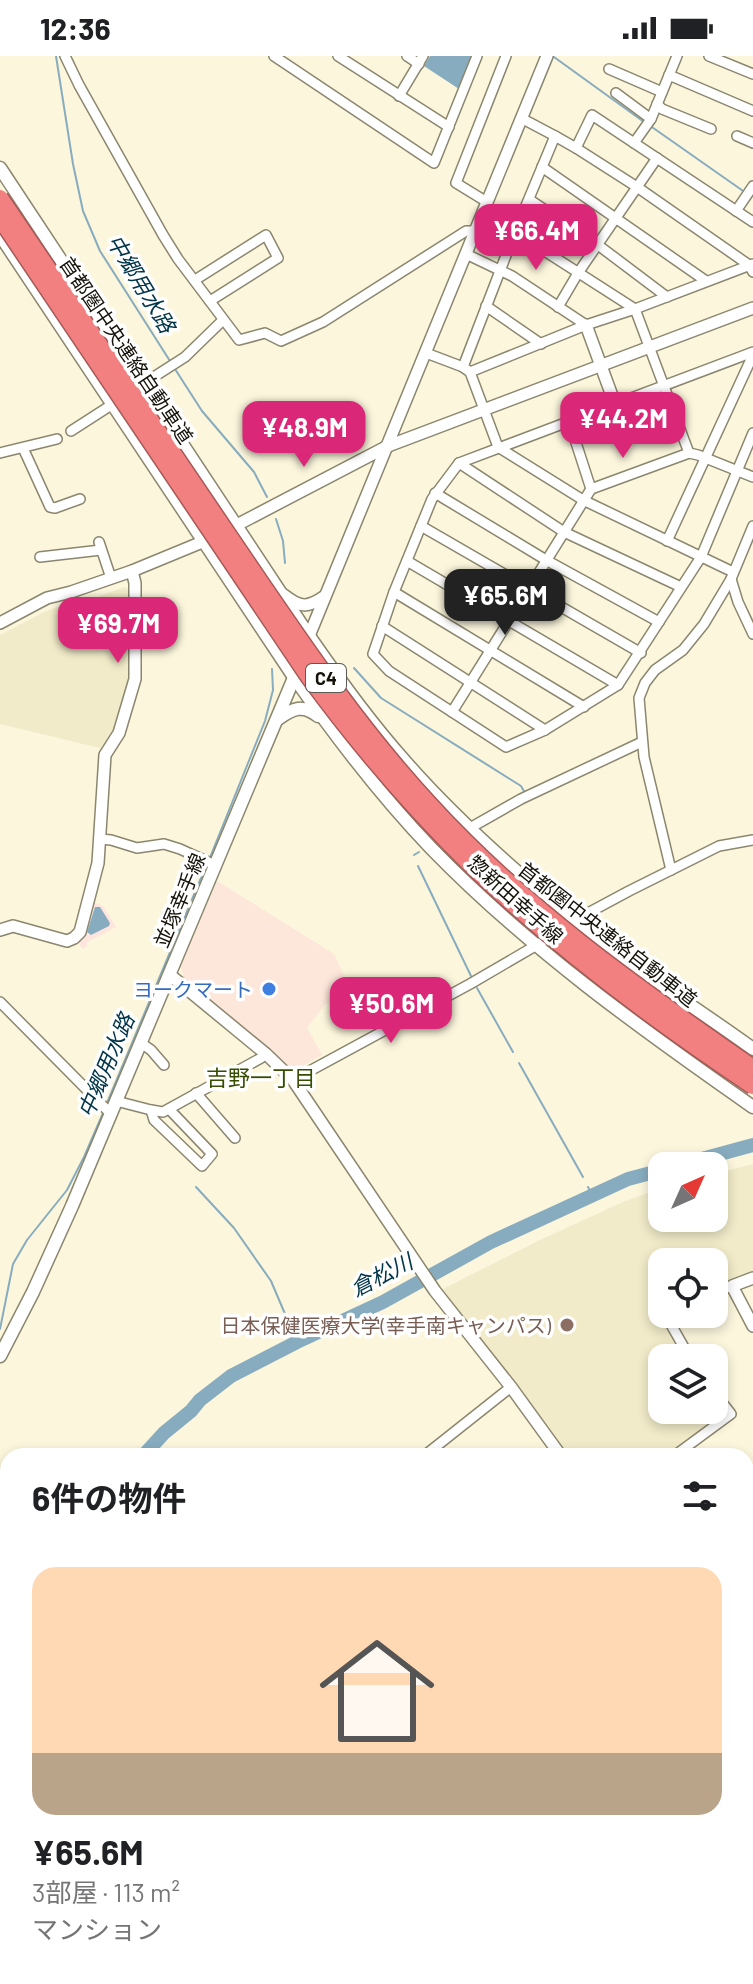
<!DOCTYPE html>
<html lang="ja">
<meta charset="utf-8">
<style>
body{margin:0;font-family:Barlow,"Noto Sans JP",sans-serif;background:#f2f2f2;color:#202124;height:100vh;display:flex;flex-direction:column;font-size:30px;white-space:nowrap}
*{box-sizing:border-box;margin:0}
p{font-size:26px;color:#757577}
.icon{flex:none;width:44px;height:44px;fill:none;stroke:currentColor;stroke-width:2;stroke-linecap:round;stroke-linejoin:round}
.map{position:relative;flex:1;overflow:hidden}
.drawer{position:absolute;left:0px;top:1392px;width:754px;height:536px;display:flex;flex-direction:column;background:#fff;border-radius:24px 24px 0 0;box-shadow:0 4px 12px #0003}
.drawer>*{flex:none}
.needle{width:52px;rotate:45deg}
.controls{position:absolute;left:648px;top:1096px;display:grid;gap:16px}
.controls a{display:grid;place-items:center;width:80px;height:80px;border-radius:16px;background:#fff;box-shadow:0 4px 12px #0003;font-size:40px}
.price{position:absolute;translate:-50% -68px;padding:0 18px;border-radius:16px;background:#db2777;color:#fff;font-size:26px;line-height:52px;filter:drop-shadow(0 2px 4px #0008)}
.price::after{content:'';position:absolute;left:50%;top:48px;width:24px;height:18px;margin-left:-12px;background:inherit;clip-path:polygon(0 0,100% 0,50% 100%)}
.price.active{background:#222;color:#fff}
ul{padding:0;list-style:none}
li{display:grid;align-content:center;gap:16px;height:424px;padding:0 32px}
li+li{border-top:2px solid #e0e0e0}
li span{display:grid;place-items:center;height:248px;border-radius:24px;color:#555}
li>.icon{margin-inline-start:auto}
span .icon{width:144px;height:144px;fill:#fffc;stroke-width:1}
li b{font-size:34px}
h2{display:flex;justify-content:space-between;align-items:center;height:96px;padding:0 32px;font-size:34px}
.status{display:flex;justify-content:space-between;align-items:center;height:56px;padding:0 40px;background:#fff;direction:ltr}
.status svg{height:22px;fill:currentColor}
.map>svg:first-child{display:block}
.commercial{fill:#fde6da}
.industrial{fill:#fee5dd}
.built{fill:#f1ebc9}
.water{fill:#88acbf}
.lines{fill:none;stroke-linecap:round;stroke-linejoin:round}
.stream{stroke:#88acbf;stroke-width:2}
.river{stroke:#88acbf;stroke-width:14}
.minor-casing{stroke:#8b866e;stroke-width:12}
.tertiary-casing{stroke:#8b866e;stroke-width:14}
.secondary-casing{stroke:#8b866e;stroke-width:15}
.minor{stroke:#fff;stroke-width:9}
.tertiary{stroke:#fff;stroke-width:11}
.secondary{stroke:#fff;stroke-width:12}
.motorway-bridge-casing{stroke:#a55a57;stroke-width:19;stroke-linecap:butt}
.motorway-bridge{stroke:#f38080;stroke-width:16}
.shop-dot{fill:#3f7fe0;stroke:#fff;stroke-width:3}
.education-dot{fill:#8d6e63;stroke:#fff;stroke-width:3}
.labels{text-anchor:middle;dominant-baseline:central;stroke-width:7;stroke-linejoin:round;paint-order:stroke}
.shield{fill:#fff;stroke:#5b5a54;stroke-width:2}
.shield-label{font-size:18px;font-weight:bold;fill:#15130a}
.street-label{font-size:20px;fill:#15130a;stroke:#fff}
.shop-label{font-size:20px;fill:#366cbe;stroke:#fff;text-anchor:end}
.education-label{font-size:20px;fill:#785e54;stroke:#fff;text-anchor:end}
.water-label{font-size:22px;font-style:italic;fill:#003449;stroke:#fff}
.neighbourhood-label{font-size:22px;fill:#364e02;stroke:#fff}
</style>
<div class="status"><b>12:36</b><svg viewBox="0 0 49 12"><path d="M0 12V9h3v3zM5 12V6h3v6zM10 12V3h3v9zM15 12V0h3v12zM26 1h20v11H26zM47 4h2v5h-2z"/></svg></div>
<div class="map">
<svg width="753" height="1928" viewBox="0 0 753 1928">
<rect width="100%" height="100%" fill="#fbf6dc"/>
<path class="commercial" d="M 217,825 L 334,898 L 349,931 L 336,954 L 326,947 L 307,972 L 322,999 L 292,1016 L 286,1008 L 184,923 L 181,911 Z"/>
<path class="industrial" d="M 93,846 L 103,850 L 116,871 L 87,886 L 87,890 L 82,893 L 78,884 Z"/>
<g class="built">
<path d="M 125,531 L 128,533 L 130,626 L 127,629 L 114,672 L 100,692 L 0,668 L 0,579 L 44,556 L 66,548 L 94,542 Z"/>
<path d="M 753,1108 L 753,1216 L 714,1230 L 714,1206 L 662,1206 L 662,1249 L 656,1252 L 684,1302 L 662,1302 L 662,1354 L 714,1354 L 714,1344 L 725,1358 L 667,1400 L 568,1400 L 482,1285 L 441,1234 L 540,1184 L 623,1146 L 662,1132 L 662,1162 L 714,1162 L 714,1118 Z"/>
</g>
<g class="water">
<path d="M 430,0 L 473,0 L 459,33 L 424,10 Z"/>
<path d="M 95,851 L 100,851 L 110,867 L 109,870 L 91,879 L 87,876 Z"/>
</g>
<g class="lines">
<g class="stream">
<path d="M 56,0 L 73,108 L 83,155 L 100,195 L 170,305"/>
<path d="M 554,1 L 644,66"/>
<path d="M 649,69 L 746,137"/>
<path d="M 175,313 L 202,355 L 254,416 L 267,441"/>
<path d="M 276,463 L 283,485 L 285,507"/>
<path d="M 354,612 L 381,642 L 521,730 L 525,737"/>
<path d="M 414,799 L 419,796"/>
<path d="M 209,804 L 265,665 L 273,634 L 272,613"/>
<path d="M 418,810 L 471,920"/>
<path d="M 477,932 L 513,996"/>
<path d="M 519,1007 L 583,1121"/>
<path d="M 107,1047 L 206,810"/>
<path d="M 196,1131 L 234,1172 L 271,1225 L 297,1286"/>
<path d="M 588,1131 L 592,1139"/>
<path d="M 0,1273 L 13,1208 L 27,1184 L 67,1134 L 84,1101 L 103,1057"/>
</g>
<g class="river">
<path d="M 676,1110 L 753,1089"/>
<path d="M 143,1400 L 164,1377 L 191,1355 L 200,1344 L 231,1320 L 297,1286 L 383,1246 L 491,1186 L 628,1123 L 662,1114"/>
<path d="M 0,1700 L 8,1667"/>
</g>
<defs>
<g id="minor">
<path d="M 65,0 L 79,29 L 163,179 L 178,203 L 239,284 L 265,277 L 281,285 L 323,266 L 466,175 L 475,175"/>
<path d="M 274,0 L 434,107 L 477,0"/>
<path d="M 338,0 L 449,71"/>
<path d="M 407,0 L 419,8"/>
<path d="M 709,0 L 753,18"/>
<path d="M 609,13 L 662,36"/>
<path d="M 669,19 L 753,55"/>
<path d="M 616,37 L 651,63"/>
<path d="M 399,40 L 423,0"/>
<path d="M 657,48 L 662,53 L 711,73"/>
<path d="M 521,62 L 555,80"/>
<path d="M 737,80 L 753,87"/>
<path d="M 634,87 L 651,63 L 677,0"/>
<path d="M 576,92 L 637,131 L 749,209 L 753,216"/>
<path d="M 542,111 L 706,225"/>
<path d="M 530,144 L 598,189 L 667,241"/>
<path d="M 487,146 L 456,127 L 506,0"/>
<path d="M 736,155 L 753,130"/>
<path d="M 515,176 L 635,253 L 689,397"/>
<path d="M 466,198 L 512,220 L 586,269"/>
<path d="M 195,224 L 266,179 L 278,202 L 210,245"/>
<path d="M 486,250 L 541,288"/>
<path d="M 558,251 L 578,217 L 657,102"/>
<path d="M 753,296 L 459,407 L 432,443 L 394,536 L 373,598 L 389,615 L 506,691 L 545,674 L 618,629 L 701,501 L 753,377"/>
<path d="M 426,297 L 463,311 L 470,316 L 498,391 L 583,444 L 733,516"/>
<path d="M 463,311 L 515,176 L 555,80 L 576,92 L 592,59 L 753,166"/>
<path d="M 470,316 L 586,269 L 635,253 L 753,208"/>
<path d="M 138,331 L 185,301 L 223,264"/>
<path d="M 569,365 L 591,433"/>
<path d="M 71,375 L 116,346"/>
<path d="M 23,392 L 50,451 L 55,452 L 80,443"/>
<path d="M 0,397 L 57,383"/>
<path d="M 459,407 L 564,476 L 681,531"/>
<path d="M 435,437 L 546,504 L 659,566"/>
<path d="M 421,470 L 641,597"/>
<path d="M 667,485 L 753,299"/>
<path d="M 99,486 L 111,522"/>
<path d="M 40,501 L 101,494"/>
<path d="M 407,505 L 618,629"/>
<path d="M 731,523 L 738,546 L 753,578"/>
<path d="M 394,536 L 584,651"/>
<path d="M 382,570 L 545,674"/>
<path d="M 452,656 L 591,433 L 689,397 L 698,399 L 753,421"/>
<path d="M 470,772 L 521,743 L 642,686"/>
<path d="M 100,783 L 111,784 L 137,792 L 164,788 L 180,793 L 215,809"/>
<path d="M 671,814 L 644,701 L 639,642 L 645,627 L 655,614 L 683,594 L 704,568 L 731,523 L 753,470"/>
<path d="M 572,868 L 588,857 L 629,835 L 719,790 L 753,784"/>
<path d="M 0,946 L 107,1054 L 112,1056"/>
<path d="M 141,987 L 151,994 L 164,1009"/>
<path d="M 293,1024 L 470,928 L 542,886"/>
<path d="M 196,1037 L 235,1082"/>
<path d="M 116,1045 L 151,1054 L 163,1056 L 261,1002 L 266,998"/>
<path d="M 151,1054 L 154,1064 L 202,1110 L 212,1098 L 169,1053"/>
<path d="M 714,1236 L 732,1230"/>
<path d="M 665,1258 L 690,1302"/>
<path d="M 424,1400 L 511,1331"/>
<path d="M 674,1400 L 731,1358 L 714,1336"/>
<path d="M 746,1496 L 753,1492"/>
<path d="M 746,1614 L 753,1624"/>
<path d="M 0,1697 L 8,1698"/>
<path d="M 746,1762 L 753,1752"/>
<path d="M 172,1920 L 172,1928"/>
<path d="M 497,1920 L 506,1928"/>
<path d="M 699,1920 L 709,1928"/>
<path d="M 194,1928 L 233,1920"/>
<path d="M 411,1928 L 418,1920"/>
<path d="M 596,1928 L 606,1920"/>
</g>
<g id="tertiary">
<path d="M 586,269 L 615,348"/>
<path d="M 231,472 L 388,390 L 753,252"/>
<path d="M 284,539 C 300,552 308,552 325,540"/>
<path d="M 0,567 L 47,542 L 71,536 L 132,515 L 212,482"/>
<path d="M 309,580 L 547,0"/>
<path d="M 0,874 L 13,870 L 67,885 L 74,882 L 80,876 L 98,807 L 105,699 L 119,677 L 135,623 L 135,527 L 132,515"/>
<path d="M 170,919 L 266,998 L 293,1024 L 435,1235 L 511,1331 L 561,1400"/>
<path d="M 753,1222 L 732,1230 L 753,1270"/>
</g>
<g id="secondary">
<path d="M 0,112 L 309,580 C 338,622 368,664 402,702 C 453,761 514,815 575,865 C 631,912 694,950 753,993"/>
<path d="M 0,179 L 294,621 C 336,681 380,739 431,792 C 527,891 640,972 753,1051"/>
<path d="M 278,663 C 293,652 303,648 318,660"/>
<path d="M 0,1300 L 33,1236 L 72,1150 L 296,617"/>
</g>
</defs>
<use href="#minor" class="minor-casing"/>
<use href="#tertiary" class="tertiary-casing"/>
<use href="#secondary" class="secondary-casing"/>
<use href="#minor" class="minor"/>
<use href="#tertiary" class="tertiary"/>
<use href="#secondary" class="secondary"/>
<defs>
<g id="motorway-bridge">
<path d="M 0,142 C 77,255 154,369 231,483 C 293,574 354,667 430,749 C 524,852 639,933 753,1012"/>
<path d="M 0,162 L 309,621 C 358,688 412,751 471,809 C 557,892 654,964 753,1030"/>
</g>
</defs>
<use href="#motorway-bridge" class="motorway-bridge-casing"/>
<use href="#motorway-bridge" class="motorway-bridge"/>
</g>
<circle class="shop-dot" cx="269" cy="933" r="8"/>
<circle class="education-dot" cx="567" cy="1269" r="8"/>
<g class="labels">
<rect class="shield" x="306" y="608" width="40" height="28" rx="6"/>
<g class="shield-label">
<text x="326" y="622">C4</text>
</g>
<g class="street-label">
<text transform="translate(127 294) rotate(56)">首都圏中央連絡自動車道</text>
<text transform="translate(516 843) rotate(42)">惣新田幸手線</text>
<text transform="translate(179 844) rotate(-67)">並塚幸手線</text>
<text transform="translate(608 878) rotate(38)">首都圏中央連絡自動車道</text>
</g>
<g class="shop-label">
<text x="253" y="933">ヨークマート</text>
</g>
<g class="education-label">
<text x="551" y="1269">日本保健医療大学(幸手南キャンパス)</text>
</g>
<g class="water-label">
<text transform="translate(142 227) rotate(59)">中郷用水路</text>
<text transform="translate(105 1009) rotate(-67)">中郷用水路</text>
<text transform="translate(381 1218) rotate(-27)">倉松川</text>
</g>
<g class="neighbourhood-label">
<text x="261" y="1021">吉野一丁目</text>
</g>
</g>
</svg>
<div class="controls">
<a><svg class="needle" viewBox="-14 -14 28 28"><path d="M0-13l5 13h-10z" fill="#e53935"/><path d="M0 13l5-13h-10z" fill="#757577"/></svg></a>
<a><svg class="icon" aria-label="locate" viewBox="0 0 24 24"><circle cx="12" cy="12" r="6"/><path d="M12 2v4M12 18v4M2 12h4M18 12h4"/></svg></a>
<a><svg class="icon" aria-label="layers" viewBox="0 0 24 24"><path d="M12 4l9 5-9 5-9-5zM3 14l9 5 9-5"/></svg></a>
</div>
<b class="price" style="left:536px;top:216px">¥66.4M</b>
<b class="price" style="left:623px;top:404px">¥44.2M</b>
<b class="price" style="left:304px;top:413px">¥48.9M</b>
<b class="price active" style="left:505px;top:581px">¥65.6M</b>
<b class="price" style="left:118px;top:609px">¥69.7M</b>
<b class="price" style="left:391px;top:989px">¥50.6M</b>
<section class="drawer">
<h2>6件の物件<svg class="icon" aria-label="filters" viewBox="0 0 24 24"><path d="M4 7h16M4 17h16"/><circle cx="9" cy="7" r="2"/><circle cx="15" cy="17" r="2"/></svg></h2>
<ul>
<li><span style="background:linear-gradient(#ffd9b3 75%,#b9a48a 0)"><svg class="icon" aria-label="home" viewBox="0 0 24 24"><path d="M3 11l9-7 9 7M6 9v11h12V9"/></svg></span><div><b>¥65.6M</b><p>3部屋 · 113 m²</p><p>マンション</p></div></li>
</ul>
</section>
</div>
